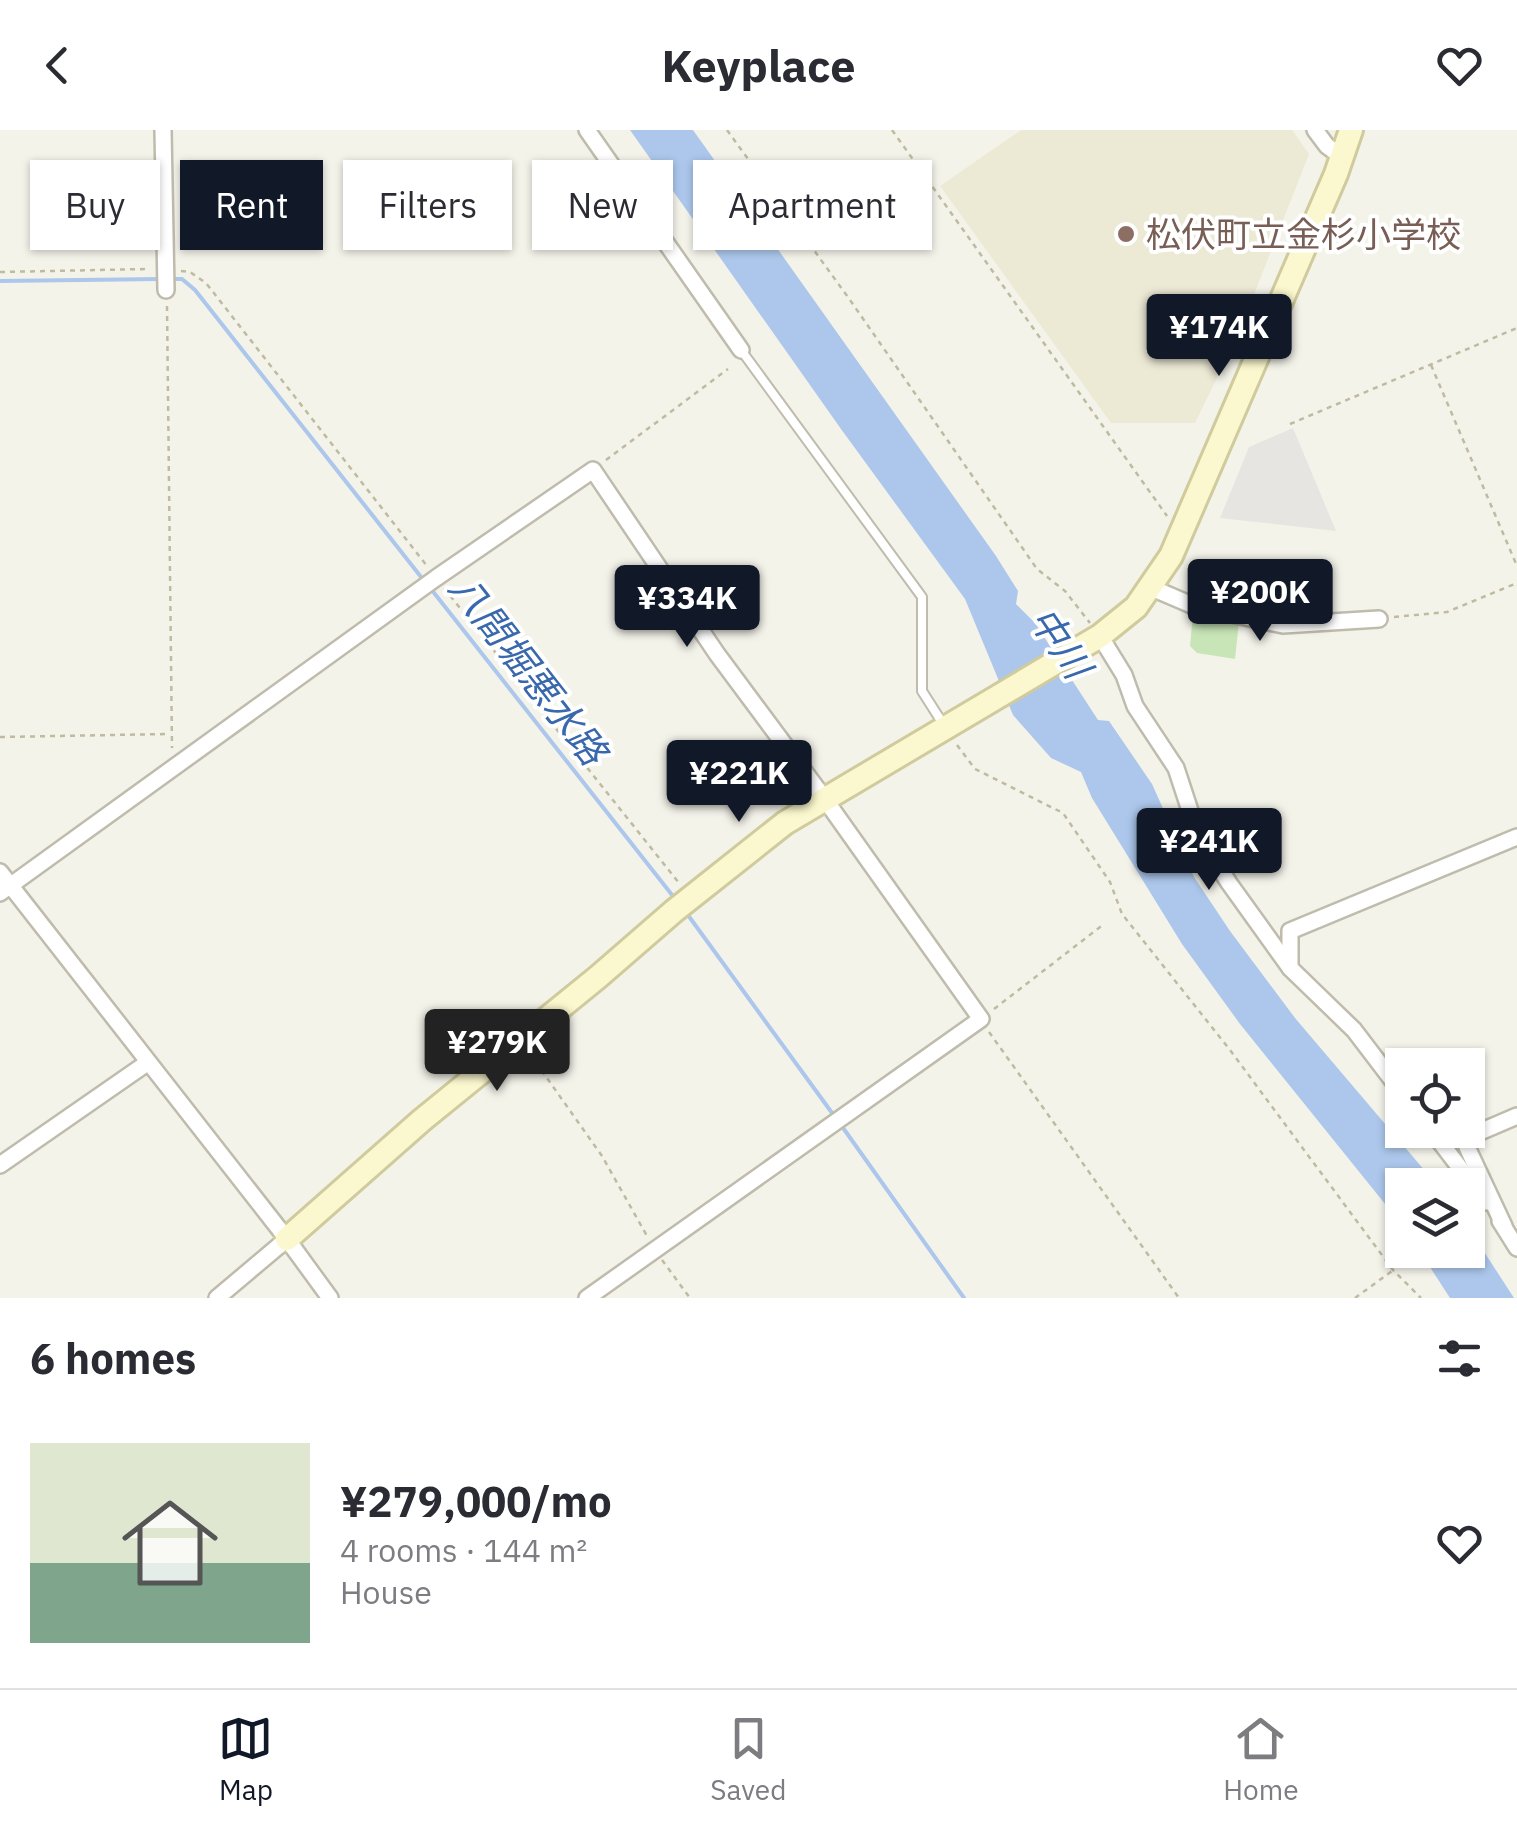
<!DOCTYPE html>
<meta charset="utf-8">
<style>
body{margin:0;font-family:"IBM Plex Sans","Noto Sans JP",sans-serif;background:#f2f2f3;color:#2b2b33;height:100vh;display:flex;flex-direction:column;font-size:38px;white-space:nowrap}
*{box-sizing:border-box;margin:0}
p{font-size:32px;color:#7c7c81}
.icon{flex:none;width:55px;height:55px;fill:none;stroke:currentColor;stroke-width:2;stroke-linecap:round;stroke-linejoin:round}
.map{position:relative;height:1168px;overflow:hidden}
.drawer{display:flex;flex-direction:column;background:#fff;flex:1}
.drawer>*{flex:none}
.banner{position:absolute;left:30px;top:30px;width:1000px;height:90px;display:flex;gap:20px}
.controls{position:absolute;left:1385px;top:918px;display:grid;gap:20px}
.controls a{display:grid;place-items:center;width:100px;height:100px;border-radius:0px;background:#fff;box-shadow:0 2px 8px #0004;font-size:50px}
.price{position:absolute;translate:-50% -85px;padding:0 22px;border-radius:10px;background:#111827;color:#fff;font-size:32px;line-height:65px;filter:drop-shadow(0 2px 5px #0008)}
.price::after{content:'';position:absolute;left:50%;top:60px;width:30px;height:22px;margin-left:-15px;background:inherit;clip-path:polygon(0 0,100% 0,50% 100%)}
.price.selected{background:#222;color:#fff}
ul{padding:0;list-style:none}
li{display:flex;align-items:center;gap:30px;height:250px;padding:0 30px}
li span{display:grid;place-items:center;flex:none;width:280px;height:200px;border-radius:0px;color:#555}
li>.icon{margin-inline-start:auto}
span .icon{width:120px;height:120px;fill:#fffc;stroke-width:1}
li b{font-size:42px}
h2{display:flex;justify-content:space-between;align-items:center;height:120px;padding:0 30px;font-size:42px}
.pill{padding:0 35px;border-radius:0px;background:#fff;box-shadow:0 2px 8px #0004;font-size:35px;line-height:90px}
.pill.selected{background:#111827;color:#fff}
header{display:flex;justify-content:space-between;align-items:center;height:130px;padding:0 30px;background:#fff;font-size:45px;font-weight:800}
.tabs{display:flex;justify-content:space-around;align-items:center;height:140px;border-top:2px solid #e1e1e2;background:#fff;font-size:28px;color:#7c7c81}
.tabs a{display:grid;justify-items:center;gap:5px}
.tabs .selected{color:#111827}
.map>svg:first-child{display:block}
.education{fill:#ece9d5}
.green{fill:#c8e5b7}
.parking{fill:#e6e5e1}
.water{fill:#acc7eb}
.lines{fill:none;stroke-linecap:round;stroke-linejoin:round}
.stream{stroke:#acc7eb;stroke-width:4}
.lane-casing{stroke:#bfbcad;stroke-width:12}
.street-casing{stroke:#bfbcad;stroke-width:20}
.secondary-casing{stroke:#d0cb9d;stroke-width:28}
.path{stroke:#c0baa0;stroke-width:2.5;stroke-dasharray:5 5;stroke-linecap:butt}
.lane{stroke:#fff;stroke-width:8}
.street{stroke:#fff;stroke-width:15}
.secondary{stroke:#fbf7ce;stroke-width:22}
.education-dot{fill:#8d6e63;stroke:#fff;stroke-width:4}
.labels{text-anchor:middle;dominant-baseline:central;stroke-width:8;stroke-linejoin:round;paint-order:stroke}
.education-label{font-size:35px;fill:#785e54;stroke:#fff;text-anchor:start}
.water-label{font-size:38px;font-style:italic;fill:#3968ac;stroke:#fff}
</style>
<header><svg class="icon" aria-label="back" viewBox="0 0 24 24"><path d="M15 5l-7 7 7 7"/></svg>Keyplace<svg class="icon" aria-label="heart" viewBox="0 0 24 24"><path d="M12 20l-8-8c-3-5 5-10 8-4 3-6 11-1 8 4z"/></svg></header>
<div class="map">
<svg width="1517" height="1168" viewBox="0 0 1517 1168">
<rect width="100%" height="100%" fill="#f4f3ea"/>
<path class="education" d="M 1021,0 L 1292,0 L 1309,24 L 1239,203 L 1195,293 L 1111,293 L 940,56 Z"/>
<path class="green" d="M 1193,484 L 1239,492 L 1235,529 L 1197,523 L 1190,516 Z"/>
<path class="parking" d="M 1293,298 L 1336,401 L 1220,388 L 1249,317 Z"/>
<g class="water">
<path d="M 630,0 L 693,0 L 996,426 L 1018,461 L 1016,474 L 1035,493 L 1098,590 L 1109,591 L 1152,654 L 1194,747 L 1230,801 L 1295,888 L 1437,1055 L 1402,1055 L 1402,1095 L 1240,894 L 1182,814 L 1092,668 L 1081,642 L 1051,628 L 1013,585 L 965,469 L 841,299 Z"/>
<path d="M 1468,1097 L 1514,1168 L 1450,1168 L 1419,1120 L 1468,1120 Z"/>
</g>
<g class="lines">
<g class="stream">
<path d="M 170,149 L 182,149 L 195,160 L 425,452"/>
<path d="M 0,151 L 160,149"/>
<path d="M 431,459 L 676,770"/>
<path d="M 685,781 L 835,987"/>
<path d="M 841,995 L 964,1168"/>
</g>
<defs>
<path id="lane" d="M 741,220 L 922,467 L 922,561 L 945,597"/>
<g id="street">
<path d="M 163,0 L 166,160"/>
<path d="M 587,0 L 741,220"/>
<path d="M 1315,0 L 1327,16 L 1342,27"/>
<path d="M 1152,458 L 1194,476 L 1283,495 L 1379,489"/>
<path d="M 1100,506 L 1124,545 L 1135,576 L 1176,638 L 1198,705 L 1229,753 L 1290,838 L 1354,900 L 1402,963"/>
<path d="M 0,742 L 287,1109 L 330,1168"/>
<path d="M 0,763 L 436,448 L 593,340 L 717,524 L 824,668 L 981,889 L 587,1168"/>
<path d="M 1290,838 L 1290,801 L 1517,707"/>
<path d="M 1431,1000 L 1486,1072"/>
<path d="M 0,1035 L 147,933"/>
<path d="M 1500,1091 L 1517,1118"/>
<path d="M 1504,1096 L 1467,1017 L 1475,1004 L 1517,986"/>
<path d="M 217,1168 L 287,1109"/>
</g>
<path id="secondary" d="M 287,1109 L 422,990 L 598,847 L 674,781 L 785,693 L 1100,506 L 1136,477 L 1171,426 L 1336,44 L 1351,0"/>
</defs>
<use href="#lane" class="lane-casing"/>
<use href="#street" class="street-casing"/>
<use href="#secondary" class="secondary-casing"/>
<g class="path">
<path d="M 727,0 L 850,170 L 1037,439 L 1065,461 L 1090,493"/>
<path d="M 892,0 L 1167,386"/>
<path d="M 181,141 L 190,142 L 206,153 L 427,436"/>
<path d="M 0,142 L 148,139"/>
<path d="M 167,176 L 172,618"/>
<path d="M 1431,235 L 1517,436"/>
<path d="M 1290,294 L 1517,198"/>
<path d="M 606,330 L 728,239"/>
<path d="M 444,458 L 679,753"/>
<path d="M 1394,487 L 1447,482 L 1517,453"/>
<path d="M 0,607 L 169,604"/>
<path d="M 957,615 L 975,639 L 1063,683 L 1110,752 L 1122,784 L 1230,920 L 1393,1140 L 1421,1168"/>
<path d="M 994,879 L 1104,794"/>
<path d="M 989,902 L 1179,1168"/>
<path d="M 530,924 L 602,1026 L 647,1106"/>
<path d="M 662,1130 L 690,1168"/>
<path d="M 1355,1168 L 1392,1141"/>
</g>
<use href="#lane" class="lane"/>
<use href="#street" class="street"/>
<use href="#secondary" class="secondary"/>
</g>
<circle class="education-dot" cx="1126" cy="104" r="10"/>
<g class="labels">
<g class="education-label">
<text x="1146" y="104">松伏町立金杉小学校</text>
</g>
<g class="water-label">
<text transform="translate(1061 512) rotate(56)">中川</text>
<text transform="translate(529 539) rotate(52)">八間堀悪水路</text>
</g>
</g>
</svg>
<div class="controls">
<a><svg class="icon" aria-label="locate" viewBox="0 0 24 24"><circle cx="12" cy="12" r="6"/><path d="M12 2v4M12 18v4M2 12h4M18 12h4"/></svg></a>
<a><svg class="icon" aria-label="layers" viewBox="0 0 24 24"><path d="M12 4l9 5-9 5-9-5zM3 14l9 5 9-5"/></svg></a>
</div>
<b class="price" style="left:1219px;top:249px">¥174K</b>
<b class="price" style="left:1260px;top:514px">¥200K</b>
<b class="price" style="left:687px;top:520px">¥334K</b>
<b class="price" style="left:739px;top:695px">¥221K</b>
<b class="price" style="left:1209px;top:763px">¥241K</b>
<b class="price selected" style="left:497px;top:964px">¥279K</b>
<div class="banner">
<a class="pill">Buy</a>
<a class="pill selected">Rent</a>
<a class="pill">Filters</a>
<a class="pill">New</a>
<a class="pill">Apartment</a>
</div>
</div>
<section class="drawer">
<h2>6 homes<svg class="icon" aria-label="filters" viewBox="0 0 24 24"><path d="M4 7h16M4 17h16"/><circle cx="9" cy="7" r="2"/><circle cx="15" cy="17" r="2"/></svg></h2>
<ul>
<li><span style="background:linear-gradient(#dfe7d0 60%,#7fa58c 0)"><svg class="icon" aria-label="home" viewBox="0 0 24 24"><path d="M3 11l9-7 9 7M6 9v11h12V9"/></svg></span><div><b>¥279,000/mo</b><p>4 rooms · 144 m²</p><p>House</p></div><svg class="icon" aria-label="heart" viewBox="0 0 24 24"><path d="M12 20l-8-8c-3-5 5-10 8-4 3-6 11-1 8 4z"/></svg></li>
</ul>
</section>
<nav class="tabs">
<a class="selected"><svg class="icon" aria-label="map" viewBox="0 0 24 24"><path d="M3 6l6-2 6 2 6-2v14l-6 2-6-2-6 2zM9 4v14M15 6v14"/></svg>Map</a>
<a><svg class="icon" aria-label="saved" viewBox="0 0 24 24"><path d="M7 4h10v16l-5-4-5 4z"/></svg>Saved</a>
<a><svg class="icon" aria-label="home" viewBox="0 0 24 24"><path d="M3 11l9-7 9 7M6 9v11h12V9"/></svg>Home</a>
</nav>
